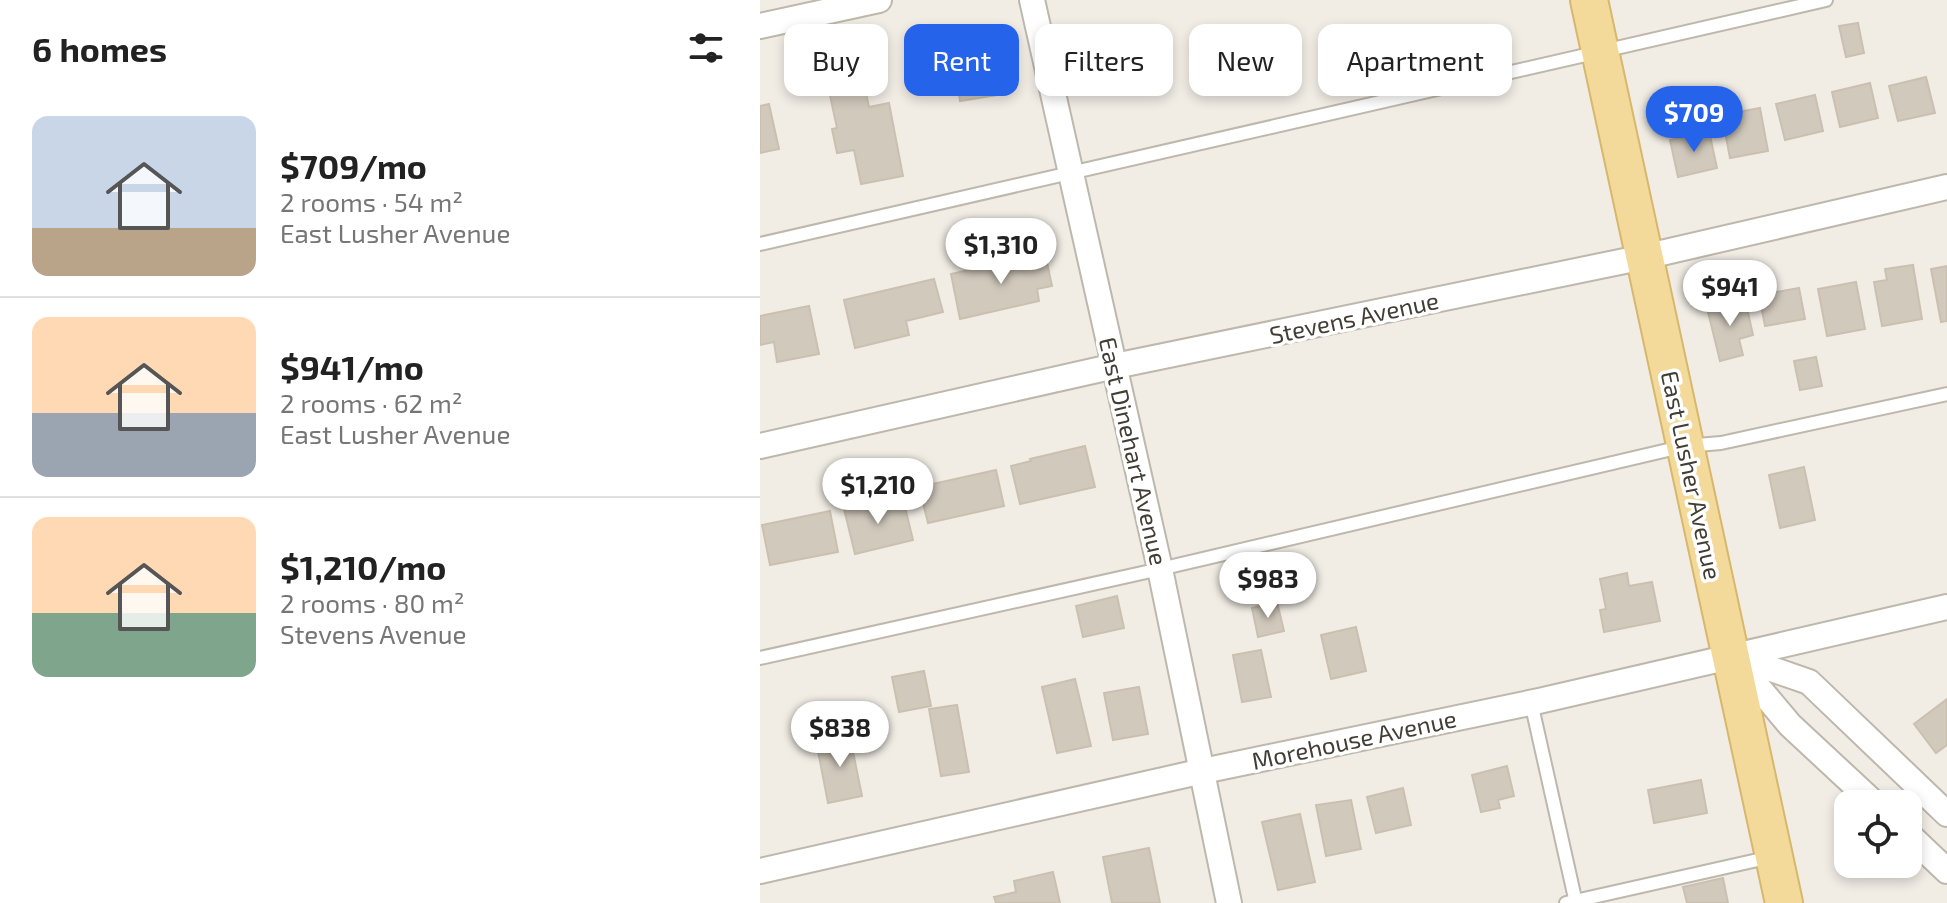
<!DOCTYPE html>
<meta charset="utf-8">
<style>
body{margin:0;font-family:"Exo 2",sans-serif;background:#f2f2f2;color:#222;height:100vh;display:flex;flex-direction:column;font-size:30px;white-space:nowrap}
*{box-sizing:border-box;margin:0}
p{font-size:26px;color:#767676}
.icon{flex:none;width:44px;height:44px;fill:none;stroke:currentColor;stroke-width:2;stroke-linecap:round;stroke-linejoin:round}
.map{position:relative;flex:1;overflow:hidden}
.sheet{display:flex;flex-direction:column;background:#fff;width:760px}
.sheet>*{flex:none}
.hud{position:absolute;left:24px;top:24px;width:760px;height:72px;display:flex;gap:16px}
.fabs{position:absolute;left:1074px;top:790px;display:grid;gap:16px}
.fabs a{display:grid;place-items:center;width:88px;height:88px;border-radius:16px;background:#fff;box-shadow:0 4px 12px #0003;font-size:40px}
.price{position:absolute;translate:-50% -68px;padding:0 18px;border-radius:28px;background:#fff;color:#222;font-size:26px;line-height:52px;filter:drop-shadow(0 2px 4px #0008)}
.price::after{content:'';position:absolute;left:50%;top:48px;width:24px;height:18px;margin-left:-12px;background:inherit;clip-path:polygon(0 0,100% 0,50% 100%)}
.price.on{background:#2563eb;color:#fff}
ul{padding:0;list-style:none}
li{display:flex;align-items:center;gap:24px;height:200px;padding:0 32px}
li+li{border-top:2px solid #e0e0e0}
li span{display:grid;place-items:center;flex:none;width:224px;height:160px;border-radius:16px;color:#555}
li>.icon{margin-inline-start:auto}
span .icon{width:96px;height:96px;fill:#fffc;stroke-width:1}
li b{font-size:34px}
h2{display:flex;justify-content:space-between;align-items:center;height:96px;padding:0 32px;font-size:34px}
.pill{padding:0 28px;border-radius:16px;background:#fff;box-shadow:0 4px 12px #0003;font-size:28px;line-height:72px}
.pill.on{background:#2563eb;color:#fff}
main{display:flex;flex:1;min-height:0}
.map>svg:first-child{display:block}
.building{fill:#d1c9bc;stroke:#cbc0b0;stroke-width:2}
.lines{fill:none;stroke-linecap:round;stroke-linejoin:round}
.service-casing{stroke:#beb7ac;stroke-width:16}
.minor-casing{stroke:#beb7ac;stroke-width:28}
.primary-casing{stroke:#d7b76c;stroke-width:40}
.service{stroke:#fff;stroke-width:12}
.minor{stroke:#fff;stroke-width:24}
.primary{stroke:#f4da9a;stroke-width:36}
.labels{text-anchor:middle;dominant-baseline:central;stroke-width:7;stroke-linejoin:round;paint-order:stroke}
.street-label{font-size:24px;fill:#423d35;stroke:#fff}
</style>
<main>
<section class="sheet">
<h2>6 homes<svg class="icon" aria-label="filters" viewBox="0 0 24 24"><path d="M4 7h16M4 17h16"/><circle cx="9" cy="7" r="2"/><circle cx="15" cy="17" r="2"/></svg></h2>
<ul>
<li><span style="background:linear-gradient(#c9d6e8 70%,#b9a48a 0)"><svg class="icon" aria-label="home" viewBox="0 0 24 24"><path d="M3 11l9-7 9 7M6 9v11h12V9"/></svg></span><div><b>$709/mo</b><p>2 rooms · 54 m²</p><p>East Lusher Avenue</p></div></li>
<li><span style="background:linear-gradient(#ffd9b3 60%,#9aa5b1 0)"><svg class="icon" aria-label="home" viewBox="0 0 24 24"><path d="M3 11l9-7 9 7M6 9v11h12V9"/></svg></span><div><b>$941/mo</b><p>2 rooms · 62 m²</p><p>East Lusher Avenue</p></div></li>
<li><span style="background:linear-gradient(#ffd9b3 60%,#7fa58c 0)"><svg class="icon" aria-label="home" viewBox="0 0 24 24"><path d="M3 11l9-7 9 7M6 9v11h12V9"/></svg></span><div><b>$1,210/mo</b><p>2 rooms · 80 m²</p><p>Stevens Avenue</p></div></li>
</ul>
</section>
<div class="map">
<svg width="1187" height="903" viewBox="0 0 1187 903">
<rect width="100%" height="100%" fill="#f1ede5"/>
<g class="building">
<path d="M 1098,23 L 1104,53 L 1086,57 L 1079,26 Z"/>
<path d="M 232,56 L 238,95 L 200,101 L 194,63 Z"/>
<path d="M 1166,77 L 1175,113 L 1138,121 L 1129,86 Z"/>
<path d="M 103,79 L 109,107 L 129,103 L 143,176 L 101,184 L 94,150 L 77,153 L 72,129 L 77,128 L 68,86 Z"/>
<path d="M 1110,83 L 1118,118 L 1080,127 L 1072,92 Z"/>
<path d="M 1055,95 L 1063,131 L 1025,140 L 1016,104 Z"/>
<path d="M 9,104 L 19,149 L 0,153 L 0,106 Z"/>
<path d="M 1000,108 L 1008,151 L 970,158 L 964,127 L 980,124 L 978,112 Z"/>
<path d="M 949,131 L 957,168 L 918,177 L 910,140 Z"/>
<path d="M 285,253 L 292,286 L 277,289 L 279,301 L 200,319 L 191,274 Z"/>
<path d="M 1153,265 L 1162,319 L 1122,326 L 1114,282 L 1127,280 L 1125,269 Z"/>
<path d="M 1187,266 L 1187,321 L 1181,322 L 1171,269 Z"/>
<path d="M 174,279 L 183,312 L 146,321 L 149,335 L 95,348 L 84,300 Z"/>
<path d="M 1096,282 L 1105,329 L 1067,336 L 1058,289 Z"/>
<path d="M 1039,288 L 1045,319 L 1005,326 L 999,295 Z"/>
<path d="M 985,299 L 993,335 L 979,339 L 983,355 L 960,361 L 947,308 Z"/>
<path d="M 49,306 L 59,354 L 17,362 L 14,342 L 0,345 L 0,316 Z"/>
<path d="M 1056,357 L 1062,386 L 1040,390 L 1034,361 Z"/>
<path d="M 325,446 L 335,487 L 260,504 L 251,466 L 271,461 L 270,459 Z"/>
<path d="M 1044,467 L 1055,520 L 1020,528 L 1009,475 Z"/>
<path d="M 236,470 L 244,506 L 168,523 L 159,487 Z"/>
<path d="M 125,500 L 127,507 L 144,503 L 153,540 L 95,554 L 84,509 Z"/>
<path d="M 70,511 L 78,552 L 10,565 L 2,525 Z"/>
<path d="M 867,573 L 869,586 L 892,582 L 900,621 L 844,632 L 840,610 L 846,609 L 840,579 Z"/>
<path d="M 357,596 L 364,628 L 323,637 L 316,606 Z"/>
<path d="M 517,602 L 524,631 L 498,637 L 492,608 Z"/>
<path d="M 596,627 L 606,671 L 571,679 L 561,635 Z"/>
<path d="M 501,650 L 511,697 L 482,702 L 473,655 Z"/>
<path d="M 164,671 L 171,706 L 139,712 L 132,677 Z"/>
<path d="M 315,679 L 331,746 L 297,753 L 282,687 Z"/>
<path d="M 379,687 L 388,734 L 353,740 L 344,693 Z"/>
<path d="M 1187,699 L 1187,745 L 1176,753 L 1154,724 Z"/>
<path d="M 197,705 L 209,772 L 181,776 L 169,709 Z"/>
<path d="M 89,732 L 102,796 L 68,803 L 57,746 L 74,743 L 73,735 Z"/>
<path d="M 747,766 L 754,796 L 738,800 L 740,808 L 721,812 L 712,775 Z"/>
<path d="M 941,780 L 947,813 L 894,823 L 888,790 Z"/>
<path d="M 643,788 L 651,825 L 616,833 L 607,797 Z"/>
<path d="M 591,800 L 601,849 L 566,856 L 556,805 Z"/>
<path d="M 540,814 L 555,882 L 518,890 L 502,822 Z"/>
<path d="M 389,848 L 400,903 L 352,903 L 343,857 Z"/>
<path d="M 293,872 L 300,903 L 236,903 L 234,897 L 256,892 L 254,881 Z"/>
<path d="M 963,878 L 968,903 L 927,903 L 923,887 Z"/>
</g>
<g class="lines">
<defs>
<g id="service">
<path d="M 0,244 L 1066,0"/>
<path d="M 0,658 L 400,569 L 925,446 L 961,443 L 1187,394"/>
<path d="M 771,702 L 816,903"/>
<path d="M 806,903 L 1011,857"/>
</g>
<g id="minor">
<path d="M 272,0 L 400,569 L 469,903"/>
<path d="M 0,26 L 119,0"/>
<path d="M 0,446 L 355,366 L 884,257 L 1187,187"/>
<path d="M 974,656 L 1049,682 L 1187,814"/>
<path d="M 973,657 L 1030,725 L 1115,804"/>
<path d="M 1148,834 L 1187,871"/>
<path d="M 0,871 L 443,771 L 779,701 L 1187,607"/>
</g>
<path id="primary" d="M 829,0 L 1024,903"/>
</defs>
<use href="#service" class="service-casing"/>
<use href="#minor" class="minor-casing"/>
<use href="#primary" class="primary-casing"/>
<use href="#service" class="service"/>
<use href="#minor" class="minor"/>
<use href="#primary" class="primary"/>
</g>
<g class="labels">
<g class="street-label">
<text transform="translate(594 317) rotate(-12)">Stevens Avenue</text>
<text transform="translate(374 451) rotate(77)">East Dinehart Avenue</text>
<text transform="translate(932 475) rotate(78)">East Lusher Avenue</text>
<text transform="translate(594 739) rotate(-12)">Morehouse Avenue</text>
</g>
</g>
</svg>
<div class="fabs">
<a><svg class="icon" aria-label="locate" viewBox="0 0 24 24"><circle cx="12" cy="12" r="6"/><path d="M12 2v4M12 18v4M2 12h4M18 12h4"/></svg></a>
</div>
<b class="price on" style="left:934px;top:154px">$709</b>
<b class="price" style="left:241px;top:286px">$1,310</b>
<b class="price" style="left:970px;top:328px">$941</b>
<b class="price" style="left:118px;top:526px">$1,210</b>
<b class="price" style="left:508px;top:620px">$983</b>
<b class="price" style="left:80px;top:769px">$838</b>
<div class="hud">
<a class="pill">Buy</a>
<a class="pill on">Rent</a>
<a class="pill">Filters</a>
<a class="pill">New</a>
<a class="pill">Apartment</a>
</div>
</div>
</main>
